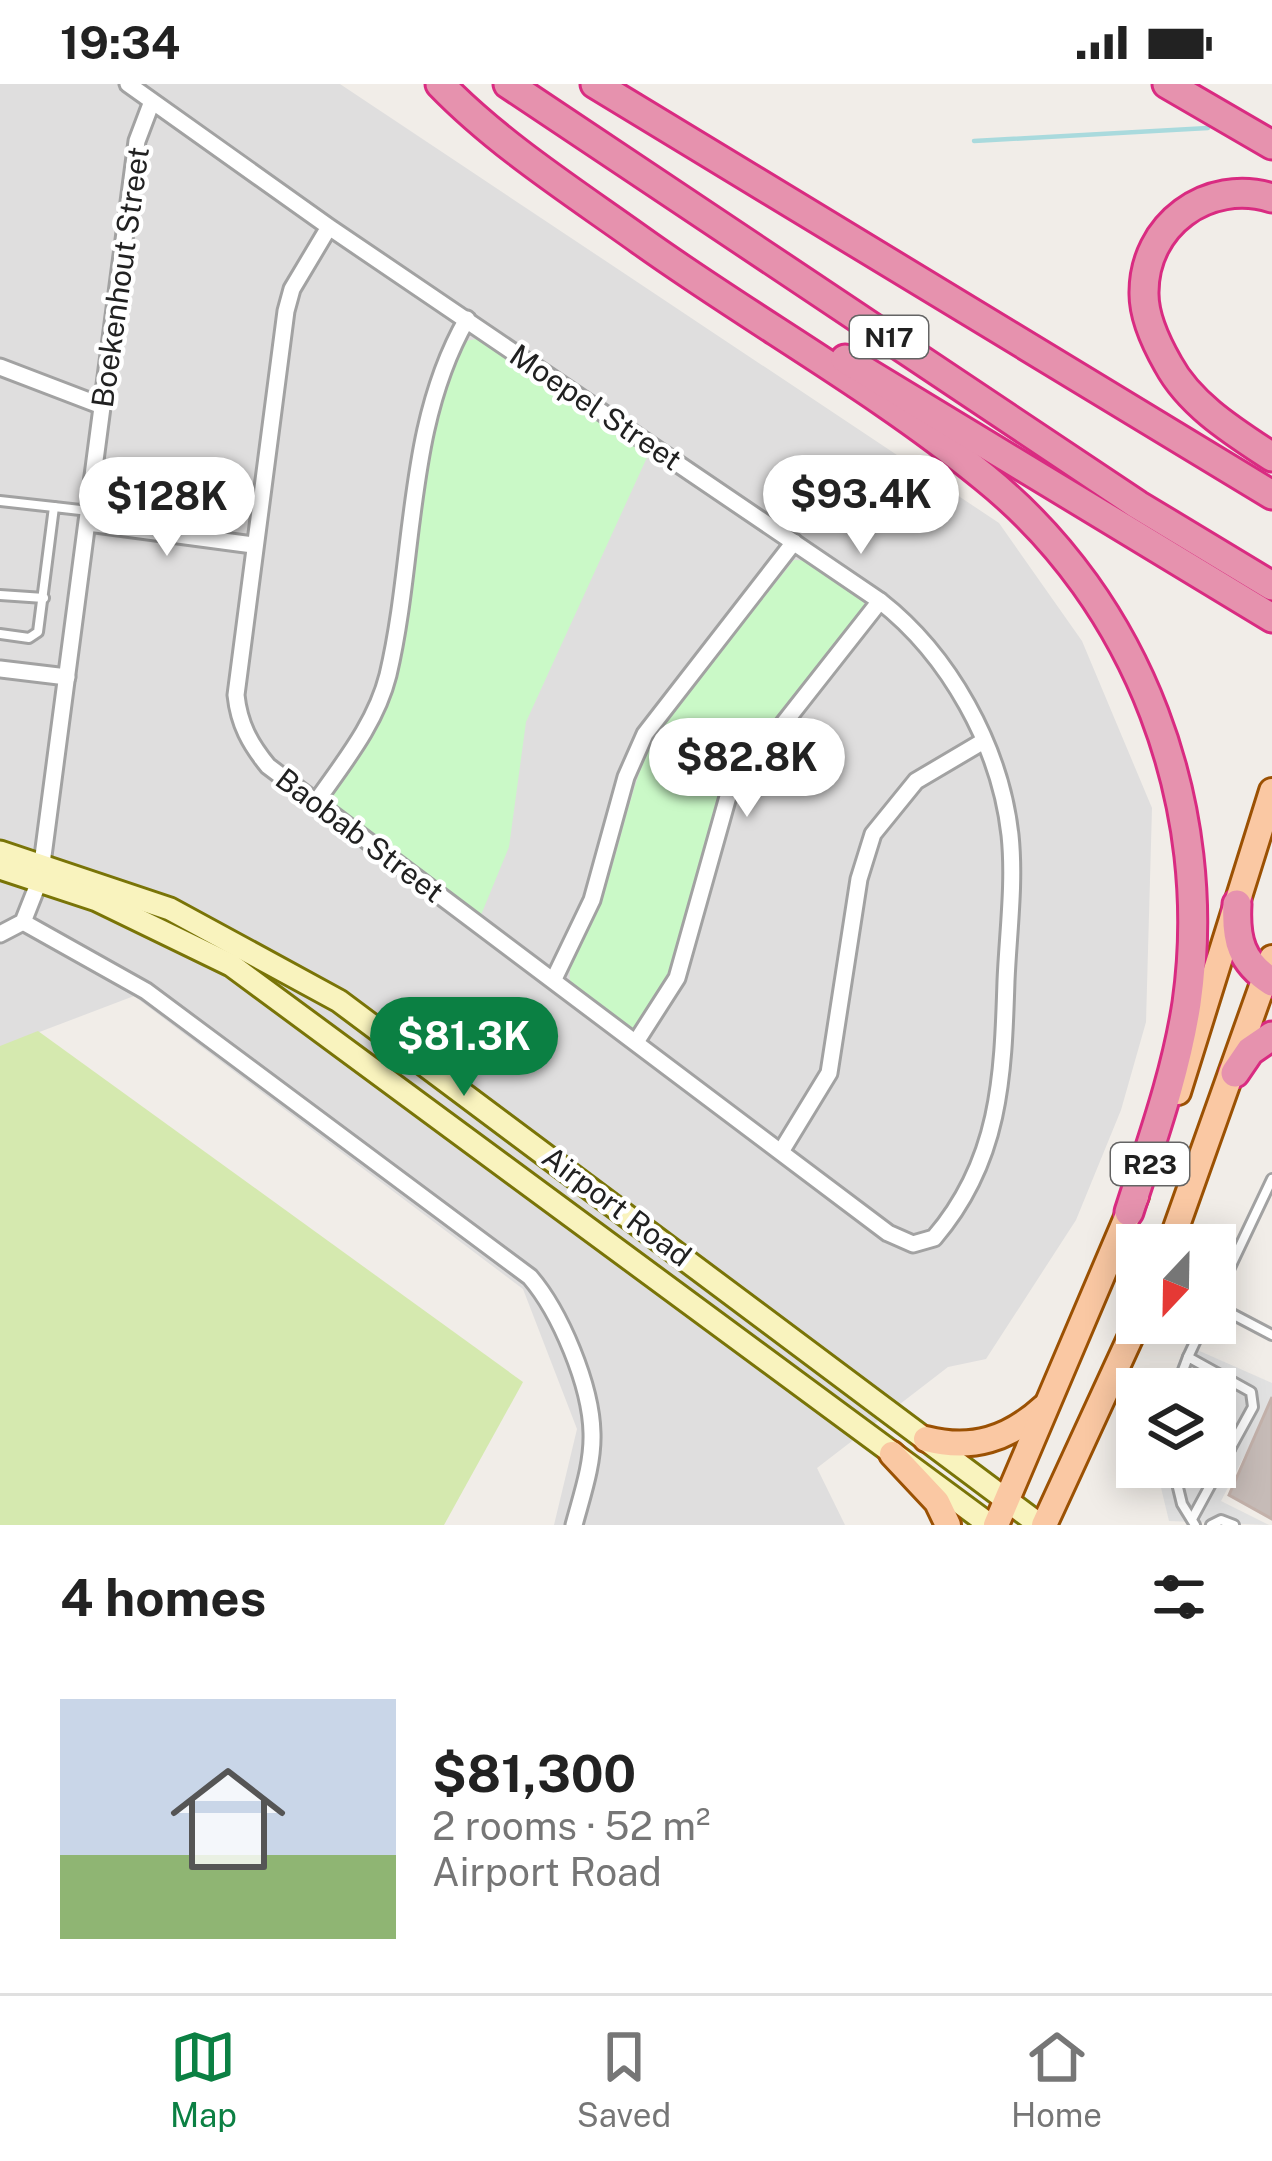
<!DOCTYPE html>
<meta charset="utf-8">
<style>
body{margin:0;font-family:"Public Sans",sans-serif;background:#f6f6f6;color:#222;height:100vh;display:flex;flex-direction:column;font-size:45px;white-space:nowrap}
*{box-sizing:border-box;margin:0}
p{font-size:39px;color:#767676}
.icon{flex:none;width:66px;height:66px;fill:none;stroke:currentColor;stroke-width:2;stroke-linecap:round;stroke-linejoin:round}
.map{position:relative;height:1441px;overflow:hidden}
.panel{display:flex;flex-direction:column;background:#fff;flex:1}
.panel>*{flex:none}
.needle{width:78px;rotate:202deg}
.buttons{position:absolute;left:1116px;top:1140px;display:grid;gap:24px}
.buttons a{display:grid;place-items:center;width:120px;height:120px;border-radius:0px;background:#fff;box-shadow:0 6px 30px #0003;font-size:60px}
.price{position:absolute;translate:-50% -102px;padding:0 27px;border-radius:42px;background:#fff;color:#222;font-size:39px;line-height:78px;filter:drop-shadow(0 3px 6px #0008)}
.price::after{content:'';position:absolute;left:50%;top:72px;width:36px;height:27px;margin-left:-18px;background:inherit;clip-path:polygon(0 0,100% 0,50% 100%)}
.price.active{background:#0b8043;color:#fff}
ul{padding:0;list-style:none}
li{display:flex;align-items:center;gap:36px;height:300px;padding:0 60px}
li span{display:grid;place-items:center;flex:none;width:336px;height:240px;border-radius:0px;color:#555}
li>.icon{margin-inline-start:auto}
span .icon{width:144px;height:144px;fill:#fffc;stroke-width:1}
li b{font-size:51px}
h2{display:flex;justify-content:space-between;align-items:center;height:144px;padding:0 60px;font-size:51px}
.status{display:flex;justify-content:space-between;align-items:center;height:84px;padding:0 60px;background:#fff;direction:ltr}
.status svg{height:33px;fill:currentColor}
.tab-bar{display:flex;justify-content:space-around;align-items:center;height:168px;border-top:3px solid #e0e0e0;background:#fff;font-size:33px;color:#767676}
.tab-bar a{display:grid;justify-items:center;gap:6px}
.tab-bar .active{color:#0b8043}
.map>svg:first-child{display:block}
.residential{fill:#dfdede}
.grass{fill:#d5e9af}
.park{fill:#caf9c7}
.parking{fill:#e1e1e1}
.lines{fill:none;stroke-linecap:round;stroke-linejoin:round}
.stream{stroke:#a9dadd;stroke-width:4.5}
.building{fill:#c6bbb7;stroke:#c3b1aa;stroke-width:3}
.service-casing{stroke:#a2a2a2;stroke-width:14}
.minor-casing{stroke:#a2a2a2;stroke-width:21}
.secondary-casing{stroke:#797407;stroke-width:27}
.primary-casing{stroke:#9b5103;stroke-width:30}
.motorway-casing{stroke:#d92b81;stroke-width:33}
.service{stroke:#fff;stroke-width:8}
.minor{stroke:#fff;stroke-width:15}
.secondary{stroke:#f9f3be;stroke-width:21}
.primary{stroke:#fac8a3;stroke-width:24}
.motorway{stroke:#e692ae;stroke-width:27}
.labels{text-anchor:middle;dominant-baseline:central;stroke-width:9;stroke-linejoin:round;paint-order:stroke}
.shield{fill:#fff;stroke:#646464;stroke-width:3}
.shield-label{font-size:27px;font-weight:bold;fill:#212121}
.street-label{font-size:30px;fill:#212121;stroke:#fff}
</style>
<div class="status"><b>19:34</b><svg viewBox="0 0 49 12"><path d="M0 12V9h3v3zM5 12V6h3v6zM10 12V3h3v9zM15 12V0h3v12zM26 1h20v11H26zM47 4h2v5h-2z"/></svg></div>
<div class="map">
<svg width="1272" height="1441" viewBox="0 0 1272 1441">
<rect width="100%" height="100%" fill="#f1ede8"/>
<path class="residential" d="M 0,0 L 340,0 L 999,439 L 1082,557 L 1152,724 L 1146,938 L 1121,1026 L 1076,1136 L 986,1275 L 948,1283 L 817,1384 L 845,1441 L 554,1441 L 577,1345 L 523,1205 L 134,912 L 0,963 Z"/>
<path class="grass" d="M 38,947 L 523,1298 L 444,1441 L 0,1441 L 0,962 Z"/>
<g class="park">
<path d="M 476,255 L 649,369 L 526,638 L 509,763 L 481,831 L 340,727 L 332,711 C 341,675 381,644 393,599 C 423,485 412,369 461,258 Z"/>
<path d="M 794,476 C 818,475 862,503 867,527 L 734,691 L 678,880 L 641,942 L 633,945 L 571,901 C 564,878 587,851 595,830 C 622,768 627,700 661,641 Z"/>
</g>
<path class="parking" d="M 1186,1261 L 1272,1299 L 1272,1319 L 1221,1417 L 1269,1441 L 1169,1437 L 1156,1383 L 1215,1383 L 1215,1305 L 1167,1305 Z"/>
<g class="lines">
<path class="stream" d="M 974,57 L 1208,44"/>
</g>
<path class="building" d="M 1272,1313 L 1272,1435 L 1229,1411 Z"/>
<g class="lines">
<defs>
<g id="service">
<path d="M 0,417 L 54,423"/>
<path d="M 0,511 L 44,514"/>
<path d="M 0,550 L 29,554 L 38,548 L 54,423 L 89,427"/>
<path d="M 1215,1215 L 1272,1095"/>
<path d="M 1215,1221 L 1272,1251"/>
<path d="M 1188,1273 L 1204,1239"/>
<path d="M 1176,1305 L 1188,1273 L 1251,1308 L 1253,1323 L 1230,1365 L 1215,1356"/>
<path d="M 1173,1383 L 1182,1420 L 1195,1441"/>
<path d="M 1192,1435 L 1230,1365"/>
<path d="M 1211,1441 L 1221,1436 L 1234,1441"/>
</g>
<g id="minor">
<path d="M 128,0 L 329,143 L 880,517 C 949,571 1000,662 1010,751 C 1015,799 1008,849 1006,897 C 1003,994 1000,1077 934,1154 L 913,1160 L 888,1149 L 268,682 C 250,660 239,640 236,611 L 286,227 L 292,205 L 329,143"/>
<path d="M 0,283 L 102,322"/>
<path d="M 88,439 L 253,461"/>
<path d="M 0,585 L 67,593"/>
<path d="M 316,718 C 344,678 376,639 388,591 C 416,472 405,343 467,235"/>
<path d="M 23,838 L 146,907 L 530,1193 C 560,1228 591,1301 592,1349 C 593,1380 582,1411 574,1441"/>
<path d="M 0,850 L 23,838 L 40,795 L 137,57 L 151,20"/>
<path d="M 554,895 L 592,816 L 626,693 L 645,650 L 794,458"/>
<path d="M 636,958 L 677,894 L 729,709 L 880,517"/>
<path d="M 782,1066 L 829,989 L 859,795 L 873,750 L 916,697 L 982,658"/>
</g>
<g id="secondary">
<path d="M 0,768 L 170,825 L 339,917 L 1040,1441"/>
<path d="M 0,784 L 97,816 L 231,881 L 990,1441"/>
</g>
<g id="primary">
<path d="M 1178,1008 L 1272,707"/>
<path d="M 1170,1161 L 1272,874"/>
<path d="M 926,1355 C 972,1367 1009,1355 1044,1323"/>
<path d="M 892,1370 L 937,1418 L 948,1441"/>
<path d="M 996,1441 L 1136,1112"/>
<path d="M 1044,1441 L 1137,1239"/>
</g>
<g id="motorway">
<path d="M 440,0 C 498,60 573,108 640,156 C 753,237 877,305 984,393 C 1139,518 1215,722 1187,919 C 1176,991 1151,1059 1129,1128"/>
<path d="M 508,0 L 1138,421 L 1272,502"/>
<path d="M 595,0 L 1272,411"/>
<path d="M 1167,0 L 1272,61"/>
<path d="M 1272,114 C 1208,94 1143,141 1144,210 C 1144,234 1156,259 1168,280 C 1190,321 1234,348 1272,373"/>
<path d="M 845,275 L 1272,534"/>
<path d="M 1237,820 C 1235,856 1241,878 1272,898"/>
<path d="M 1235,989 L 1250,967 L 1272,952"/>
</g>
</defs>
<use href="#service" class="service-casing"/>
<use href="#minor" class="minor-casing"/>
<use href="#secondary" class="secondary-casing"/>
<use href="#primary" class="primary-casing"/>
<use href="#motorway" class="motorway-casing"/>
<use href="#service" class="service"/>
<use href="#minor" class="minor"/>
<use href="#secondary" class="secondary"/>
<use href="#primary" class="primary"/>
<use href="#motorway" class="motorway"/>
</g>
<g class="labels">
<g class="shield">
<rect x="850" y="232" width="78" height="42" rx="9"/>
<rect x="1111" y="1059" width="78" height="42" rx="9"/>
</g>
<g class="shield-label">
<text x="889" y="253">N17</text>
<text x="1150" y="1080">R23</text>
</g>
<g class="street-label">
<text transform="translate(120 193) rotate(-82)">Boekenhout Street</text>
<text transform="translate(596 323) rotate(34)">Moepel Street</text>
<text transform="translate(360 751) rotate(37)">Baobab Street</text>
<text transform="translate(617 1122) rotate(37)">Airport Road</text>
</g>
</g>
</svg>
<div class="buttons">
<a><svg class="needle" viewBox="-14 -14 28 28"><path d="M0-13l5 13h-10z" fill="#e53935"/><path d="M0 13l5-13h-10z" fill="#767676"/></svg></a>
<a><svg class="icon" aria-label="layers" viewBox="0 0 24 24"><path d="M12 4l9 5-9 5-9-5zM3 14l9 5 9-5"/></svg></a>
</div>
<b class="price" style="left:861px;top:473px">$93.4K</b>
<b class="price" style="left:167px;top:475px">$128K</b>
<b class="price" style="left:747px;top:736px">$82.8K</b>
<b class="price active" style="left:464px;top:1015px">$81.3K</b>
</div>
<section class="panel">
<h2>4 homes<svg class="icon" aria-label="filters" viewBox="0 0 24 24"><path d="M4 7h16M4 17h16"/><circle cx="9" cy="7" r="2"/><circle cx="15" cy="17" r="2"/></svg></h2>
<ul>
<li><span style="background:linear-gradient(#c9d6e8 65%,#8fb573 0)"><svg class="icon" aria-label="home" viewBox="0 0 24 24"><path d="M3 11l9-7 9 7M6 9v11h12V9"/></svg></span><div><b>$81,300</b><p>2 rooms · 52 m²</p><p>Airport Road</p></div></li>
</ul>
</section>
<nav class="tab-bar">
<a class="active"><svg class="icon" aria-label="map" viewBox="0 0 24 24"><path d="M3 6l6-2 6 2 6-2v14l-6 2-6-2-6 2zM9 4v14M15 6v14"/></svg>Map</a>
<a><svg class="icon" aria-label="saved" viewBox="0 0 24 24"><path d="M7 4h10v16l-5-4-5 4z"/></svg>Saved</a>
<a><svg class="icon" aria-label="home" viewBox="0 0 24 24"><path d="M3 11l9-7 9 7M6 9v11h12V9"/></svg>Home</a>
</nav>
